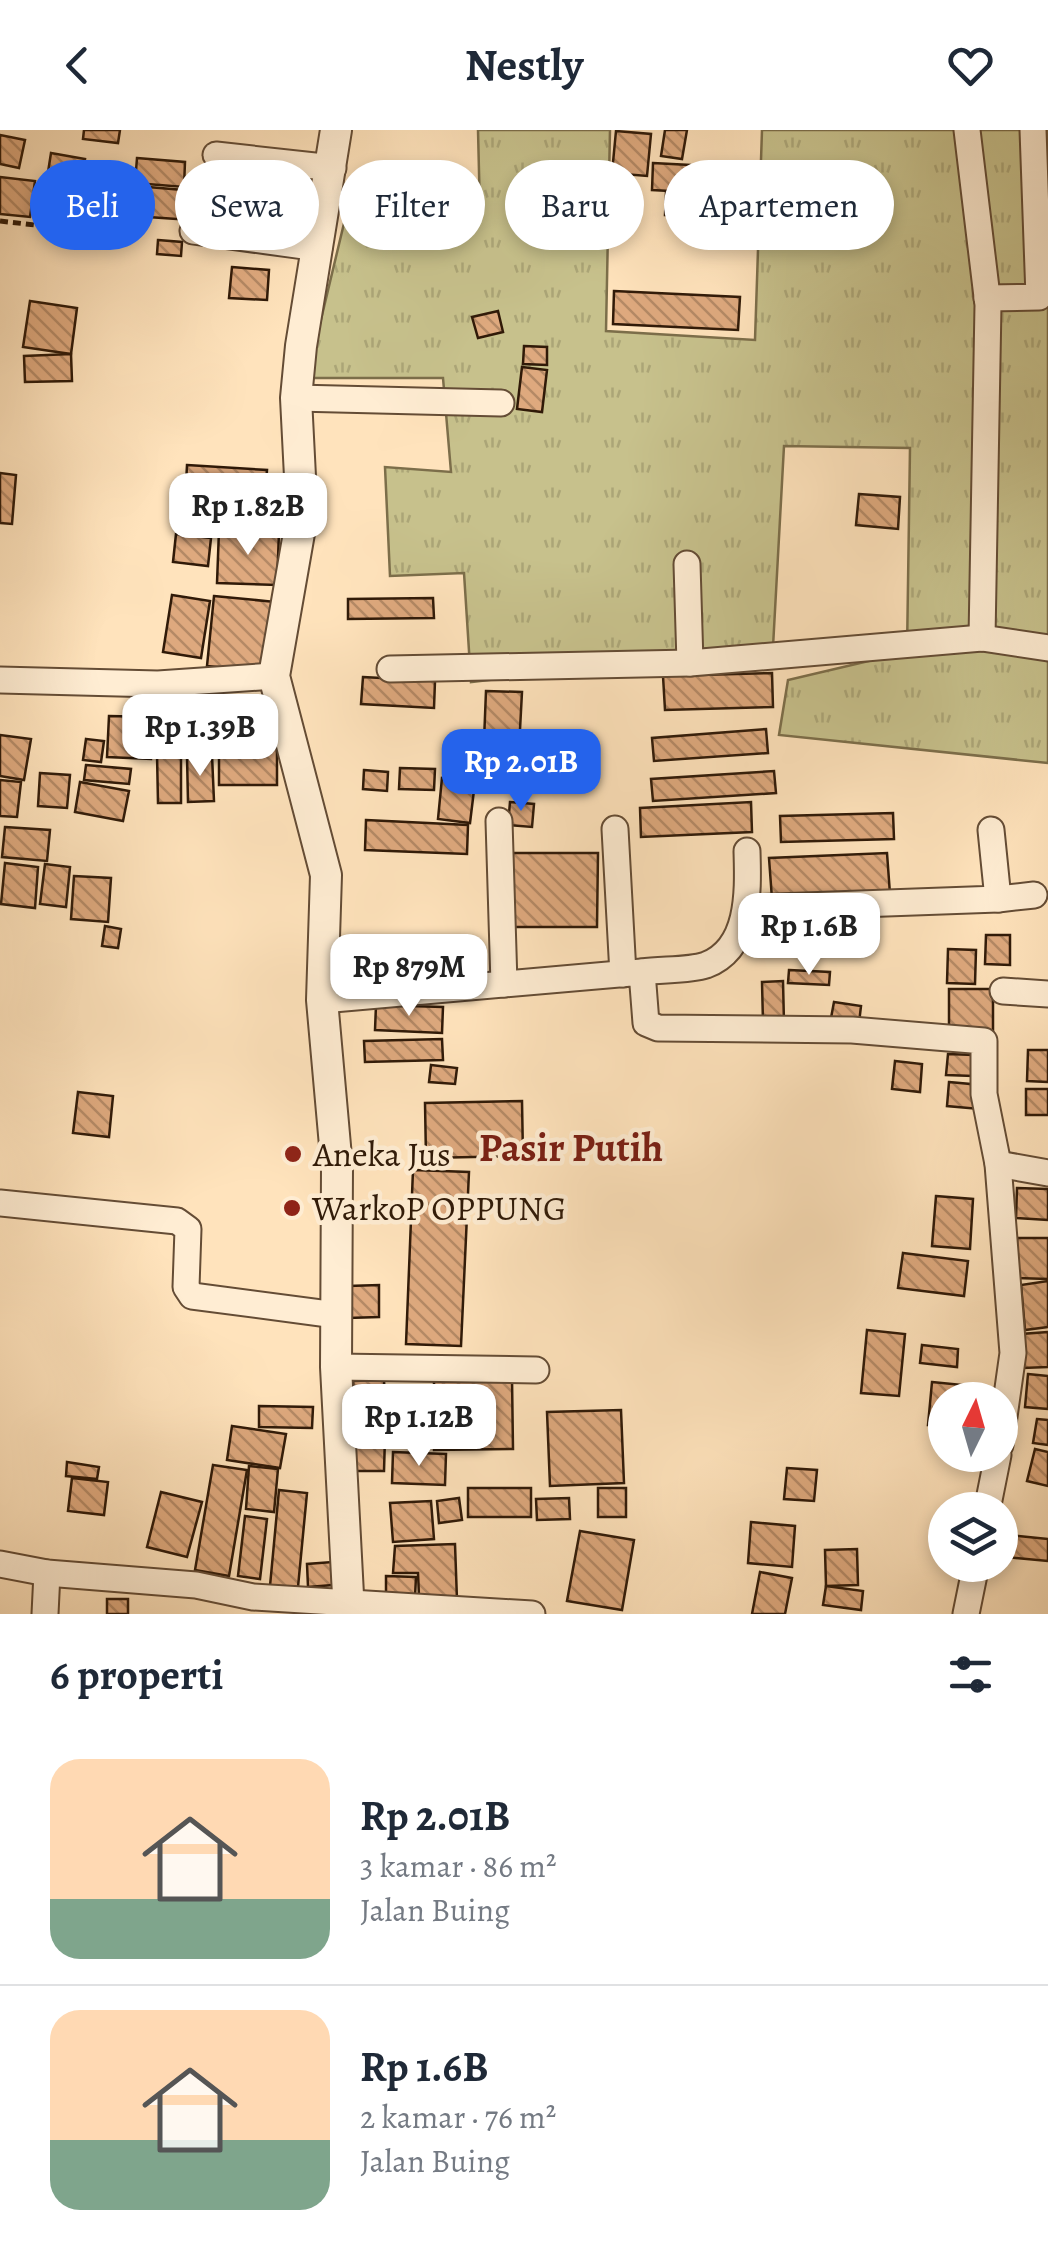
<!DOCTYPE html>
<html lang="id">
<meta charset="utf-8">
<style>
body{margin:0;font-family:Alegreya,serif;background:#f6f6f7;color:#1f2937;height:100vh;display:flex;flex-direction:column;font-size:38px;white-space:nowrap}
*{box-sizing:border-box;margin:0}
p{font-size:32px;color:#747a83}
.icon{flex:none;width:55px;height:55px;fill:none;stroke:currentColor;stroke-width:2;stroke-linecap:round;stroke-linejoin:round}
.map{position:relative;height:1484px;overflow:hidden}
.panel{display:flex;flex-direction:column;background:#fff;flex:1}
.panel>*{flex:none}
.hud{position:absolute;left:30px;top:30px;width:990px;height:90px;display:flex;gap:20px}
.needle{width:65px;rotate:5deg}
.controls{position:absolute;left:928px;top:1252px;display:grid;gap:20px}
.controls a{display:grid;place-items:center;width:90px;height:90px;border-radius:50%;background:#fff;box-shadow:0 5px 15px #0003;font-size:50px}
.price{position:absolute;translate:-50% -85px;padding:0 22px;border-radius:20px;background:#fff;color:#222;font-size:32px;line-height:65px;filter:drop-shadow(0 2px 5px #0008)}
.price::after{content:'';position:absolute;left:50%;top:60px;width:30px;height:22px;margin-left:-15px;background:inherit;clip-path:polygon(0 0,100% 0,50% 100%)}
.price.on{background:#2563eb;color:#fff}
ul{padding:0;list-style:none}
li{display:flex;align-items:center;gap:30px;height:250px;padding:0 50px}
li+li{border-top:2px solid #e0e1e3}
li span{display:grid;place-items:center;flex:none;width:280px;height:200px;border-radius:30px;color:#555}
li>.icon{margin-inline-start:auto}
span .icon{width:120px;height:120px;fill:#fffc;stroke-width:1}
li b{font-size:42px}
h2{display:flex;justify-content:space-between;align-items:center;height:120px;padding:0 50px;font-size:42px}
.tag{padding:0 35px;border-radius:45px;background:#fff;box-shadow:0 5px 15px #0003;font-size:35px;line-height:90px}
.tag.on{background:#2563eb;color:#fff}
header{display:flex;justify-content:space-between;align-items:center;height:130px;padding:0 50px;background:#fff;font-size:45px;font-weight:600}
.map>svg:first-child{display:block}
.grass{fill:url(#grass-tufts);stroke:#7c6e4a;stroke-width:2.5}
.building{fill:url(#building-back-hatch);stroke:#301a08;stroke-width:2.5}
.lines{fill:none;stroke-linecap:round;stroke-linejoin:round}
.minor-casing{stroke:#644c35;stroke-width:29}
.tertiary-casing{stroke:#644c35;stroke-width:34}
.path{stroke:#301a08;stroke-width:5;stroke-dasharray:8 5;stroke-linecap:butt}
.minor{stroke:#ffedd3;stroke-width:25}
.tertiary{stroke:#ffedd3;stroke-width:30}
.poi-dot{fill:#8f2418;stroke:#ffedd3;stroke-width:4}
.labels{text-anchor:middle;dominant-baseline:central;stroke-width:9;stroke-linejoin:round;paint-order:stroke}
.poi-label{font-size:35px;fill:#301a08;stroke:#ffedd3;text-anchor:start}
.quarter-label{font-size:40px;font-weight:bold;fill:#7a1f14;stroke:#ffedd3}
</style>
<header><svg class="icon" aria-label="back" viewBox="0 0 24 24"><path d="M15 5l-7 7 7 7"/></svg>Nestly<svg class="icon" aria-label="heart" viewBox="0 0 24 24"><path d="M12 20l-8-8c-3-5 5-10 8-4 3-6 11-1 8 4z"/></svg></header>
<div class="map">
<svg width="1048" height="1484" viewBox="0 0 1048 1484">
<defs>
<pattern id="grass-tufts" width="24" height="20" patternUnits="userSpaceOnUse" patternTransform="scale(2.5)"><rect width="24" height="20" fill="#c7c18c"/><path d="M3 7l-1-3M5 7V3M7 7l1-3M15 17l-1-3M17 17v-4M19 17l1-3" fill="none" stroke="#aba577"/></pattern>
<pattern id="building-back-hatch" width="6" height="6" patternUnits="userSpaceOnUse" patternTransform="scale(2.5)"><rect width="6" height="6" fill="#dea97e"/><path d="M-1 5l2 2M0 0l6 6M5-1l2 2" fill="none" stroke="#b48965"/></pattern>
</defs>
<rect width="100%" height="100%" fill="#ffe3bc"/>
<filter id="stains"><feTurbulence type="fractalNoise" baseFrequency=".002" numOctaves="4"/><feColorMatrix values="0 0 0 0 .2 0 0 0 0 .09 0 0 0 0 .02 0 0 0 .5 -.17"/></filter>
<radialGradient id="worn" r=".72"><stop offset=".6" stop-color="#630" stop-opacity="0"/><stop offset="1" stop-color="#630" stop-opacity=".3"/></radialGradient>
<path class="grass" d="M 478,0 L 610,0 L 606,201 L 755,210 L 762,0 L 1048,0 L 1048,633 L 779,605 L 788,550 L 907,522 L 910,318 L 784,316 L 773,517 L 471,552 L 464,443 L 390,446 L 385,337 L 451,342 L 443,248 L 307,248 L 346,85 L 480,83 Z"/>
<g class="building">
<path d="M 84,0 L 120,0 L 118,13 L 83,9 Z"/>
<path d="M 665,0 L 687,0 L 682,29 L 661,26 Z"/>
<path d="M 616,1 L 651,4 L 647,46 L 612,43 Z"/>
<path d="M 0,5 L 25,10 L 19,38 L 0,34 Z"/>
<path d="M 51,23 L 85,29 L 75,93 L 41,87 Z"/>
<path d="M 137,28 L 185,32 L 184,57 L 135,53 Z"/>
<path d="M 653,33 L 690,35 L 688,62 L 652,60 Z"/>
<path d="M 209,45 L 270,46 L 268,95 L 208,93 Z"/>
<path d="M 0,47 L 35,51 L 30,87 L 0,84 Z"/>
<path d="M 455,49 L 458,87 L 376,92 L 374,55 Z"/>
<path d="M 136,56 L 207,62 L 205,91 L 134,86 Z"/>
<path d="M 666,63 L 698,65 L 696,87 L 665,85 Z"/>
<path d="M 739,68 L 740,99 L 706,100 L 705,70 Z"/>
<path d="M 158,110 L 182,112 L 181,126 L 157,124 Z"/>
<path d="M 232,137 L 269,140 L 267,170 L 229,168 Z"/>
<path d="M 614,161 L 740,167 L 738,200 L 613,194 Z"/>
<path d="M 30,171 L 77,178 L 71,224 L 23,217 Z"/>
<path d="M 498,181 L 503,202 L 478,208 L 472,187 Z"/>
<path d="M 524,216 L 547,217 L 547,235 L 523,234 Z"/>
<path d="M 71,224 L 72,251 L 25,252 L 24,226 Z"/>
<path d="M 522,237 L 547,240 L 542,282 L 517,279 Z"/>
<path d="M 187,335 L 267,340 L 263,398 L 184,393 Z"/>
<path d="M 0,343 L 16,345 L 12,394 L 0,393 Z"/>
<path d="M 859,364 L 900,367 L 898,399 L 856,395 Z"/>
<path d="M 219,400 L 279,402 L 277,455 L 217,453 Z"/>
<path d="M 176,404 L 211,408 L 208,436 L 173,432 Z"/>
<path d="M 172,465 L 210,471 L 201,528 L 163,522 Z"/>
<path d="M 214,466 L 276,472 L 269,542 L 207,536 Z"/>
<path d="M 433,468 L 434,488 L 348,489 L 348,469 Z"/>
<path d="M 772,543 L 773,577 L 665,580 L 663,546 Z"/>
<path d="M 363,547 L 435,551 L 434,578 L 361,574 Z"/>
<path d="M 486,561 L 522,562 L 518,637 L 483,636 Z"/>
<path d="M 109,586 L 153,587 L 151,629 L 107,627 Z"/>
<path d="M 766,599 L 768,623 L 654,631 L 652,608 Z"/>
<path d="M 0,605 L 31,609 L 24,650 L 0,646 Z"/>
<path d="M 277,605 L 277,655 L 219,655 L 219,606 Z"/>
<path d="M 86,609 L 104,611 L 101,632 L 83,630 Z"/>
<path d="M 573,610 L 575,657 L 546,658 L 544,611 Z"/>
<path d="M 157,624 L 181,624 L 181,673 L 158,673 Z"/>
<path d="M 212,625 L 214,671 L 188,672 L 187,626 Z"/>
<path d="M 86,635 L 131,639 L 129,654 L 84,650 Z"/>
<path d="M 400,638 L 435,639 L 434,660 L 399,659 Z"/>
<path d="M 364,640 L 388,642 L 387,661 L 363,659 Z"/>
<path d="M 774,641 L 776,663 L 653,671 L 651,649 Z"/>
<path d="M 40,643 L 70,645 L 67,678 L 38,676 Z"/>
<path d="M 442,648 L 475,652 L 470,693 L 438,689 Z"/>
<path d="M 0,650 L 21,652 L 17,687 L 0,686 Z"/>
<path d="M 80,652 L 129,661 L 123,691 L 75,682 Z"/>
<path d="M 510,672 L 534,674 L 532,697 L 508,695 Z"/>
<path d="M 751,672 L 752,702 L 641,707 L 640,678 Z"/>
<path d="M 893,683 L 894,709 L 781,712 L 780,686 Z"/>
<path d="M 366,690 L 468,695 L 467,724 L 365,720 Z"/>
<path d="M 5,697 L 50,700 L 47,731 L 2,727 Z"/>
<path d="M 507,723 L 598,723 L 597,797 L 506,797 Z"/>
<path d="M 887,723 L 890,764 L 772,769 L 769,728 Z"/>
<path d="M 5,733 L 38,737 L 35,778 L 1,774 Z"/>
<path d="M 45,734 L 70,737 L 66,777 L 40,774 Z"/>
<path d="M 74,746 L 111,748 L 108,792 L 71,789 Z"/>
<path d="M 105,796 L 121,799 L 118,818 L 102,816 Z"/>
<path d="M 986,805 L 1010,805 L 1010,835 L 985,834 Z"/>
<path d="M 948,819 L 976,820 L 975,854 L 947,853 Z"/>
<path d="M 789,840 L 830,842 L 829,855 L 788,853 Z"/>
<path d="M 783,851 L 784,893 L 763,893 L 762,852 Z"/>
<path d="M 949,859 L 993,859 L 993,904 L 949,903 Z"/>
<path d="M 834,872 L 861,876 L 859,893 L 831,888 Z"/>
<path d="M 376,875 L 443,877 L 442,903 L 375,900 Z"/>
<path d="M 442,909 L 443,930 L 365,932 L 364,911 Z"/>
<path d="M 1028,920 L 1048,920 L 1048,952 L 1027,951 Z"/>
<path d="M 948,924 L 974,925 L 973,946 L 946,945 Z"/>
<path d="M 895,931 L 922,934 L 920,962 L 892,959 Z"/>
<path d="M 431,935 L 457,938 L 455,954 L 429,952 Z"/>
<path d="M 949,952 L 981,955 L 979,979 L 947,976 Z"/>
<rect x="1026" y="959" width="22" height="26"/>
<path d="M 78,962 L 113,966 L 109,1007 L 73,1003 Z"/>
<path d="M 522,971 L 523,1026 L 426,1028 L 425,973 Z"/>
<path d="M 413,1040 L 469,1042 L 461,1216 L 406,1214 Z"/>
<path d="M 1017,1058 L 1048,1059 L 1048,1090 L 1016,1088 Z"/>
<path d="M 936,1066 L 973,1069 L 970,1119 L 932,1116 Z"/>
<path d="M 1017,1108 L 1048,1108 L 1048,1149 L 1017,1148 Z"/>
<path d="M 903,1123 L 968,1131 L 964,1166 L 898,1158 Z"/>
<path d="M 1048,1151 L 1048,1197 L 1025,1200 L 1021,1155 Z"/>
<path d="M 379,1155 L 379,1187 L 348,1188 L 348,1156 Z"/>
<path d="M 867,1200 L 905,1204 L 899,1266 L 861,1263 Z"/>
<path d="M 1048,1202 L 1048,1237 L 1023,1238 L 1021,1204 Z"/>
<path d="M 922,1215 L 958,1219 L 957,1237 L 920,1233 Z"/>
<path d="M 1028,1244 L 1048,1246 L 1048,1279 L 1025,1277 Z"/>
<path d="M 512,1248 L 513,1319 L 434,1320 L 434,1249 Z"/>
<path d="M 384,1250 L 386,1295 L 356,1297 L 353,1251 Z"/>
<path d="M 932,1252 L 973,1256 L 971,1270 L 945,1270 L 945,1296 L 928,1295 Z"/>
<path d="M 420,1264 L 422,1279 L 392,1282 L 390,1267 Z"/>
<path d="M 259,1276 L 313,1277 L 312,1298 L 259,1297 Z"/>
<path d="M 621,1280 L 624,1353 L 550,1356 L 547,1282 Z"/>
<path d="M 398,1285 L 425,1286 L 425,1302 L 397,1302 Z"/>
<path d="M 1037,1289 L 1048,1290 L 1048,1315 L 1033,1313 Z"/>
<path d="M 232,1296 L 286,1304 L 280,1338 L 227,1330 Z"/>
<path d="M 353,1307 L 385,1307 L 384,1341 L 352,1341 Z"/>
<path d="M 1035,1319 L 1048,1322 L 1048,1356 L 1027,1351 Z"/>
<path d="M 393,1322 L 446,1324 L 445,1355 L 392,1353 Z"/>
<path d="M 67,1332 L 99,1337 L 97,1349 L 66,1346 Z"/>
<path d="M 213,1335 L 247,1340 L 229,1446 L 195,1440 Z"/>
<path d="M 249,1336 L 278,1339 L 274,1382 L 246,1379 Z"/>
<path d="M 787,1338 L 817,1340 L 814,1371 L 784,1369 Z"/>
<path d="M 72,1348 L 108,1352 L 104,1385 L 68,1381 Z"/>
<rect x="468" y="1358" width="63" height="29"/>
<rect x="598" y="1358" width="28" height="29"/>
<path d="M 279,1360 L 307,1363 L 298,1457 L 270,1456 Z"/>
<path d="M 161,1362 L 202,1372 L 187,1427 L 147,1417 Z"/>
<path d="M 459,1368 L 462,1390 L 439,1393 L 437,1371 Z"/>
<path d="M 569,1368 L 570,1389 L 537,1390 L 536,1369 Z"/>
<path d="M 431,1371 L 434,1409 L 393,1412 L 390,1373 Z"/>
<path d="M 245,1386 L 267,1389 L 260,1449 L 238,1446 Z"/>
<path d="M 751,1392 L 795,1396 L 792,1437 L 748,1433 Z"/>
<path d="M 580,1401 L 634,1410 L 622,1480 L 567,1471 Z"/>
<path d="M 1009,1405 L 1048,1409 L 1048,1431 L 1006,1427 Z"/>
<path d="M 455,1414 L 457,1470 L 419,1467 L 418,1443 L 393,1443 L 395,1416 Z"/>
<path d="M 857,1419 L 858,1455 L 826,1456 L 825,1420 Z"/>
<path d="M 332,1432 L 333,1455 L 308,1457 L 307,1434 Z"/>
<path d="M 760,1442 L 792,1448 L 785,1484 L 752,1484 Z"/>
<path d="M 386,1446 L 416,1447 L 415,1467 L 386,1467 Z"/>
<path d="M 826,1456 L 863,1461 L 861,1480 L 823,1475 Z"/>
<rect x="107" y="1469" width="21" height="15"/>
</g>
<g class="lines">
<defs>
<g id="minor">
<path d="M 967,0 L 988,175 L 982,508"/>
<path d="M 216,25 L 333,38"/>
<path d="M 193,101 L 319,118"/>
<path d="M 987,168 L 1039,167 L 1033,0"/>
<path d="M 296,268 L 501,273"/>
<path d="M 687,434 L 690,533"/>
<path d="M 390,539 L 690,533 L 982,508 L 1048,518"/>
<path d="M 0,550 L 158,554 L 274,546"/>
<path d="M 499,691 L 504,854"/>
<path d="M 615,699 L 623,844"/>
<path d="M 998,769 L 1034,765"/>
<path d="M 749,778 L 998,769 L 991,700"/>
<path d="M 642,842 C 661,839 688,841 706,835 C 751,818 748,759 747,721"/>
<path d="M 1003,861 L 1048,864"/>
<path d="M 322,870 L 642,842 L 646,893 L 658,898 L 852,900 L 984,911 L 984,964 L 998,1034 L 1013,1223 L 1000,1315"/>
<path d="M 998,1034 L 1048,1043"/>
<path d="M 0,1073 L 177,1091 L 188,1099 L 186,1157 L 192,1166 L 336,1185"/>
<path d="M 336,1237 L 536,1240"/>
<path d="M 987,1380 L 998,1325"/>
<path d="M 0,1434 L 47,1443 L 196,1455 L 253,1467 L 532,1484"/>
<path d="M 45,1484 L 47,1443"/>
<path d="M 966,1484 L 976,1435"/>
</g>
<path id="tertiary" d="M 336,0 L 301,216 L 296,268 L 302,386 L 274,546 L 326,745 L 322,870 L 337,1038 L 336,1237 L 349,1484"/>
</defs>
<use href="#minor" class="minor-casing"/>
<use href="#tertiary" class="tertiary-casing"/>
<path class="path" d="M 0,91 L 96,102"/>
<use href="#minor" class="minor"/>
<use href="#tertiary" class="tertiary"/>
</g>
<g class="poi-dot">
<circle cx="293" cy="1024" r="10"/>
<circle cx="292" cy="1078" r="10"/>
</g>
<g class="labels">
<g class="poi-label">
<text x="313" y="1024">Aneka Jus</text>
<text x="312" y="1078">WarkoP OPPUNG</text>
</g>
<g class="quarter-label">
<text x="571" y="1017">Pasir Putih</text>
</g>
</g>
<rect width="100%" height="100%" filter="url(#stains)"/>
<rect width="100%" height="100%" fill="url(#worn)"/>
</svg>
<div class="controls">
<a><svg class="needle" viewBox="-14 -14 28 28"><path d="M0-13l5 13h-10z" fill="#e53935"/><path d="M0 13l5-13h-10z" fill="#747a83"/></svg></a>
<a><svg class="icon" aria-label="layers" viewBox="0 0 24 24"><path d="M12 4l9 5-9 5-9-5zM3 14l9 5 9-5"/></svg></a>
</div>
<b class="price" style="left:248px;top:428px">Rp 1.82B</b>
<b class="price" style="left:200px;top:649px">Rp 1.39B</b>
<b class="price on" style="left:521px;top:684px">Rp 2.01B</b>
<b class="price" style="left:809px;top:848px">Rp 1.6B</b>
<b class="price" style="left:409px;top:889px">Rp 879M</b>
<b class="price" style="left:419px;top:1339px">Rp 1.12B</b>
<div class="hud">
<a class="tag on">Beli</a>
<a class="tag">Sewa</a>
<a class="tag">Filter</a>
<a class="tag">Baru</a>
<a class="tag">Apartemen</a>
</div>
</div>
<section class="panel">
<h2>6 properti<svg class="icon" aria-label="filters" viewBox="0 0 24 24"><path d="M4 7h16M4 17h16"/><circle cx="9" cy="7" r="2"/><circle cx="15" cy="17" r="2"/></svg></h2>
<ul>
<li><span style="background:linear-gradient(#ffd9b3 70%,#7fa58c 0)"><svg class="icon" aria-label="home" viewBox="0 0 24 24"><path d="M3 11l9-7 9 7M6 9v11h12V9"/></svg></span><div><b>Rp 2.01B</b><p>3 kamar · 86 m²</p><p>Jalan Buing</p></div></li>
<li><span style="background:linear-gradient(#ffd9b3 65%,#7fa58c 0)"><svg class="icon" aria-label="home" viewBox="0 0 24 24"><path d="M3 11l9-7 9 7M6 9v11h12V9"/></svg></span><div><b>Rp 1.6B</b><p>2 kamar · 76 m²</p><p>Jalan Buing</p></div></li>
</ul>
</section>
